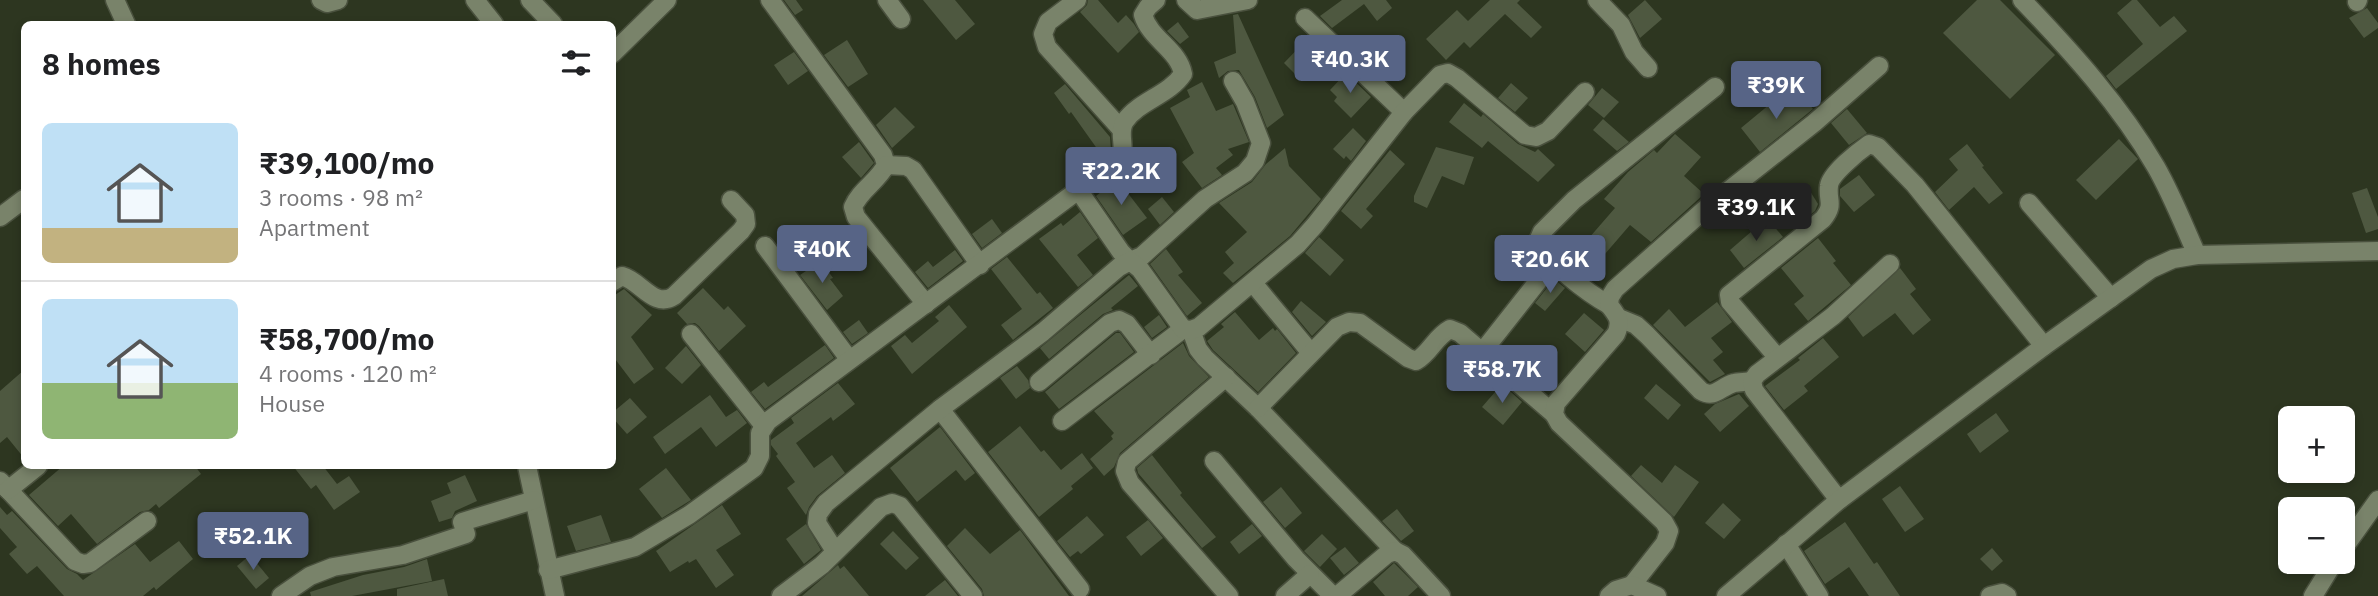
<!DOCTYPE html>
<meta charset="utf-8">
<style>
body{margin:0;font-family:"IBM Plex Sans",sans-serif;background:#f6f6f6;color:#202124;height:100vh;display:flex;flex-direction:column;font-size:26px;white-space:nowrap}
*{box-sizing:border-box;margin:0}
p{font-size:23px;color:#757577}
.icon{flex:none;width:38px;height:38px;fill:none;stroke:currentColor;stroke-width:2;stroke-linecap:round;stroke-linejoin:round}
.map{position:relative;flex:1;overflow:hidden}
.details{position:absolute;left:21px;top:21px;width:595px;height:448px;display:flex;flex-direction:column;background:#fff;border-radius:10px;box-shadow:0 4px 10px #0003}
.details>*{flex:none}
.tools{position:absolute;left:2278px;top:406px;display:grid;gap:14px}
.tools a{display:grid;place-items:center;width:77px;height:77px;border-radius:10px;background:#fff;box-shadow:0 4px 10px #0003;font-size:35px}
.price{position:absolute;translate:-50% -60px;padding:0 16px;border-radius:7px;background:#576486;color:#fff;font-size:23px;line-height:46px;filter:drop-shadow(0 2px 4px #0008)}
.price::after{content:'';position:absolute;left:50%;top:42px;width:21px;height:16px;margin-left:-10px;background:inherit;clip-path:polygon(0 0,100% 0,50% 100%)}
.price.on{background:#222;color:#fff}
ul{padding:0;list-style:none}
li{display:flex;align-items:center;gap:21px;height:175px;padding:0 21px}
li+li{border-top:2px solid #e0e0e0}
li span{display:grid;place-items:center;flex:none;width:196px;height:140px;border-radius:10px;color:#555}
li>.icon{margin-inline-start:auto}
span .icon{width:84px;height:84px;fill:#fffc;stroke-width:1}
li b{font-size:30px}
h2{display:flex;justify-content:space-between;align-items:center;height:84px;padding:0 21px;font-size:30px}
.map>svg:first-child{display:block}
.building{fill:#4e5840}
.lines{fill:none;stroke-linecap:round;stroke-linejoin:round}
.minor-casing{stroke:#4a513e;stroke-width:21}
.minor{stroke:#79836a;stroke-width:18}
</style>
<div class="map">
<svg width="2378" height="596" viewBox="0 0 2378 596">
<rect width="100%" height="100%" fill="#2d3620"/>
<g class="building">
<path d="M 784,0 L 796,0 L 803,10 L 795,15 Z"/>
<path d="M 923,0 L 955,0 L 975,24 L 956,40 Z"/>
<path d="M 1088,0 L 1098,0 L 1118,23 L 1126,15 L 1134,24 L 1139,32 L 1118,53 L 1080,12 L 1087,5 Z"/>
<path d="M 1342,0 L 1386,0 L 1392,8 L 1377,21 L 1364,4 L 1332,28 L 1320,16 Z"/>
<path d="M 1490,0 L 1520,0 L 1517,3 L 1542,27 L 1531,38 L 1505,14 L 1470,48 L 1464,42 L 1446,60 L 1426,39 L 1457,10 L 1468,21 Z"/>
<path d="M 1645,0 L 1662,19 L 1640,38 L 1628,15 Z"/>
<path d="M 1977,0 L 2000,0 L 2055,55 L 2010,99 L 1943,33 Z"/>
<path d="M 2132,0 L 2137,0 L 2160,27 L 2174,16 L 2187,31 L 2116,89 L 2106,76 L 2143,44 L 2117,13 Z"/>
<path d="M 2367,8 L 2378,23 L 2378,28 L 2364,38 L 2349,18 Z"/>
<path d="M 1238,14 L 1284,115 L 1267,128 L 1255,97 L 1239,70 L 1228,71 L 1219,78 L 1214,62 L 1236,53 L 1233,15 Z"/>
<path d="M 1178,22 L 1189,37 L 1180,44 L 1167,31 Z"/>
<path d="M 1309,37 L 1323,51 L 1298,77 L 1284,63 Z"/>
<path d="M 847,40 L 868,74 L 848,87 L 824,55 Z"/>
<path d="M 794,52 L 808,71 L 788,85 L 774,65 Z"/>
<path d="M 1346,73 L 1371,97 L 1351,118 L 1334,101 L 1337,97 L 1330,90 Z"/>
<path d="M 1202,82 L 1216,111 L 1233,104 L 1249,142 L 1228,149 L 1233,155 L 1216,168 L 1222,175 L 1202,188 L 1182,162 L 1194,153 L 1170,108 L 1190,97 L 1187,90 Z"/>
<path d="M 1511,83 L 1528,98 L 1515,112 L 1498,98 Z"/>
<path d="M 1065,84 L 1110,137 L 1111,151 L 1103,157 L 1071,112 L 1069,114 L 1054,93 Z"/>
<path d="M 1602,88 L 1619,102 L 1604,118 L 1588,105 Z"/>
<path d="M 1799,91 L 1813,109 L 1760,152 L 1741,128 L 1770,104 L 1775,110 Z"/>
<path d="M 1464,103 L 1481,117 L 1483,114 L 1518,144 L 1535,152 L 1538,149 L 1555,165 L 1538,182 L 1488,141 L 1482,148 L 1449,122 Z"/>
<path d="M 895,107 L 915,127 L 892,148 L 876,125 Z"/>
<path d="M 1847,109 L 1867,133 L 1849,145 L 1831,123 Z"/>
<path d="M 1603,119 L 1629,142 L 1617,151 L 1593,130 Z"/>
<path d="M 1353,128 L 1366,141 L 1351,161 L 1346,156 L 1344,159 L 1333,149 Z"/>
<path d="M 1675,134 L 1701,157 L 1684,176 L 1704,194 L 1651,242 L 1630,225 L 1586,276 L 1569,261 L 1615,208 L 1604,199 L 1628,172 L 1654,150 L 1657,153 Z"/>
<path d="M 2119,139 L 2138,159 L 2096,200 L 2076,180 Z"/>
<path d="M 859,142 L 874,163 L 861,178 L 842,157 Z"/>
<path d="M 1967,144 L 1984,166 L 1982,167 L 2003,193 L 1989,204 L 1974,187 L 1949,210 L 1935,192 L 1958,170 L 1949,159 Z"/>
<path d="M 1436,147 L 1474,157 L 1464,185 L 1442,176 L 1427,208 L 1414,202 L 1414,196 Z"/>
<path d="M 1285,148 L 1289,166 L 1321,199 L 1290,236 L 1233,283 L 1223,273 L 1234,263 L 1225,252 L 1247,232 L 1219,203 L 1252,182 L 1266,164 Z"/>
<path d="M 1390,150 L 1405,164 L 1366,209 L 1373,216 L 1361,229 L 1341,211 Z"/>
<path d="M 1859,175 L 1875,195 L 1854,212 L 1840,196 L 1840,189 Z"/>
<path d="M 1117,179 L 1147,218 L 1123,235 L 1096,196 Z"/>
<path d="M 2367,188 L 2378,217 L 2378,229 L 2366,233 L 2352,193 Z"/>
<path d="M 1810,191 L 1818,204 L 1815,211 L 1805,219 L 1793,204 Z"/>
<path d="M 1162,197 L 1174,212 L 1160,225 L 1148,209 Z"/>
<path d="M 1080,212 L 1098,238 L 1077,255 L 1093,275 L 1078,287 L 1039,239 L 1061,223 L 1063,226 Z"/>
<path d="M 1767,218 L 1783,237 L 1744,268 L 1730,250 Z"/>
<path d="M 992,219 L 1002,233 L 982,248 L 972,234 Z"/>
<path d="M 1319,237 L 1344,260 L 1330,276 L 1305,253 Z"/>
<path d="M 1818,238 L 1836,261 L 1833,263 L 1851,285 L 1808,321 L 1794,304 L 1804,296 L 1781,268 Z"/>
<path d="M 1166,249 L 1183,272 L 1178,275 L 1202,303 L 1187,316 L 1150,264 Z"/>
<path d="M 955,250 L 963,261 L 928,288 L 915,272 L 928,261 L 933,267 Z"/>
<path d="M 1007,257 L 1037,294 L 1040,292 L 1053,308 L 1013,340 L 1001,325 L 1022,309 L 991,269 Z"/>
<path d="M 821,261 L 833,278 L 830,279 L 843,296 L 827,310 L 800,275 Z"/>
<path d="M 1900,268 L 1916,289 L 1910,294 L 1931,320 L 1913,335 L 1895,313 L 1863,337 L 1848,317 Z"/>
<path d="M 1129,275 L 1138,286 L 1111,308 L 1113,310 L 1103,314 L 1049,359 L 1040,348 Z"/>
<path d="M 1554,279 L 1565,288 L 1545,311 L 1535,303 Z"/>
<path d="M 703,288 L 724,310 L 728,306 L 746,326 L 719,351 L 699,326 L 695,323 L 687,324 L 677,313 Z"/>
<path d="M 624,289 L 652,315 L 631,337 L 654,369 L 634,384 L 612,355 L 612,297 Z"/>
<path d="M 1301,301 L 1326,322 L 1312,336 L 1292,312 Z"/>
<path d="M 1717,302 L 1732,322 L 1711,338 L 1723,352 L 1713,360 L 1725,374 L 1710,382 L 1653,325 L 1669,309 L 1685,327 Z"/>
<path d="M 949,305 L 967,327 L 912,374 L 891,346 L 905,335 L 912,343 L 939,321 L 935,317 Z"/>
<path d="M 1235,312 L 1259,340 L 1273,328 L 1275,331 L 1277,329 L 1296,353 L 1258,392 L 1213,350 L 1207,341 L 1224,327 L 1221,324 Z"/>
<path d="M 1584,313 L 1604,330 L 1585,352 L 1565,334 Z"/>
<path d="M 1159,315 L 1167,327 L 1152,338 L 1144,327 Z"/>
<path d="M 859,320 L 868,333 L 852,344 L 843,332 Z"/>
<path d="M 1116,333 L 1120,333 L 1134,352 L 1059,409 L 1045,392 Z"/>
<path d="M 1823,338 L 1839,357 L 1804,386 L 1808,391 L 1784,410 L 1765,386 L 1800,360 L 1798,358 Z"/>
<path d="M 1183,343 L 1189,356 L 1209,377 L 1120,453 L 1114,467 L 1104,476 L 1090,459 L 1113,439 L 1111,436 L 1114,433 L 1094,411 Z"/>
<path d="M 825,345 L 834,358 L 765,409 L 751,392 L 764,382 L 768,387 Z"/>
<path d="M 686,346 L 701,365 L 682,384 L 665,368 Z"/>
<path d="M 1017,366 L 1028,380 L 1030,388 L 1016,399 L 1000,378 Z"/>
<path d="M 24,370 L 24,458 L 7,437 L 0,443 L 0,391 Z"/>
<path d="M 838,383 L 855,404 L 833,421 L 831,417 L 796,443 L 814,468 L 832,455 L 845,473 L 817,496 L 809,507 L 806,515 L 787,488 L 795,482 L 776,456 L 778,454 L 771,445 L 771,440 L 794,423 L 791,418 Z"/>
<path d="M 1502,384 L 1522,402 L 1503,425 L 1482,407 Z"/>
<path d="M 1656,384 L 1681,405 L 1668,420 L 1644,398 Z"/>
<path d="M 1739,394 L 1749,406 L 1720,432 L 1704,414 L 1715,404 Z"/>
<path d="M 710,395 L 726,417 L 737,410 L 747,423 L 716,447 L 701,427 L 665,454 L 653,437 Z"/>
<path d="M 630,398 L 647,417 L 627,434 L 612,417 L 612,413 Z"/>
<path d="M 1996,413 L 2009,431 L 1980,453 L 1967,434 Z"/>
<path d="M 1020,426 L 1041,452 L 1044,450 L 1061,470 L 1082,453 L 1093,468 L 1071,486 L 1073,489 L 1039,517 L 988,452 Z"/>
<path d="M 940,427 L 975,473 L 965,481 L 956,470 L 917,502 L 890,468 Z"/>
<path d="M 1152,455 L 1182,493 L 1180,495 L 1216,537 L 1202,548 L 1138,473 L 1137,468 Z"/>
<path d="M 1641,465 L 1662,483 L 1675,465 L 1699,482 L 1674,517 L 1631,476 Z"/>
<path d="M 63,466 L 195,466 L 201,474 L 159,508 L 156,504 L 149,510 L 140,512 L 97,544 L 71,514 L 58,526 L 29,495 Z"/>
<path d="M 293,466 L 323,466 L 337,484 L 349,476 L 360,492 L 334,510 L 316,485 L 311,489 Z"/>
<path d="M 666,468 L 691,500 L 662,518 L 639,489 Z"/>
<path d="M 465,475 L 477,501 L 455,511 L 452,518 L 439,522 L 431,501 L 451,493 L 447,483 Z"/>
<path d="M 1900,486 L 1924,519 L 1905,532 L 1882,499 Z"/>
<path d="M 1281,487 L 1302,513 L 1285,528 L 1263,502 Z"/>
<path d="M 1723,503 L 1741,520 L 1724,539 L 1705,523 Z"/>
<path d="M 722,505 L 741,534 L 716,550 L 734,575 L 716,588 L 696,559 L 689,563 L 688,561 L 670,572 L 656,551 Z"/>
<path d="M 0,507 L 7,515 L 12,511 L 67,569 L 77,574 L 83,580 L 135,544 L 150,562 L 179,541 L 193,559 L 156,590 L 154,587 L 143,596 L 64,596 L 37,566 L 27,574 L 9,554 L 17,547 L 0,528 Z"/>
<path d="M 1397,509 L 1414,531 L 1401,541 L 1382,521 Z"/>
<path d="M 601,515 L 611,542 L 576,551 L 567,526 Z"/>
<path d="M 1087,516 L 1104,535 L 1081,554 L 1078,551 L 1070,557 L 1057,541 Z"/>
<path d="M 1148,520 L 1163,538 L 1141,556 L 1126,537 Z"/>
<path d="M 1845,522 L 1874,564 L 1877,562 L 1900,596 L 1869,596 L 1849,567 L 1825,584 L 1804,551 Z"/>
<path d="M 806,524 L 821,550 L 804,564 L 786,539 Z"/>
<path d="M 1252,524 L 1262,536 L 1239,554 L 1230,542 Z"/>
<path d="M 965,528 L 990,554 L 1020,530 L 1069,596 L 984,596 L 982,589 L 947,546 Z"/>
<path d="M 893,531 L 919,558 L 906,570 L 880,544 Z"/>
<path d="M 1322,534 L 1337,549 L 1320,567 L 1304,551 Z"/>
<path d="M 1345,547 L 1359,563 L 1344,575 L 1330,558 Z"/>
<path d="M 1992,548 L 2003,561 L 1992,571 L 1980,559 Z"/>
<path d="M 250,555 L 269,578 L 256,589 L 237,566 Z"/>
<path d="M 427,559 L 432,581 L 352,596 L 311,596 L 310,592 L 363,575 L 404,567 Z"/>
<path d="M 1394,563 L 1418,587 L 1408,596 L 1385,596 L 1373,582 Z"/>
<path d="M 838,565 L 840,569 L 844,566 L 869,596 L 802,596 Z"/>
<path d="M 444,579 L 448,596 L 397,596 L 397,589 Z"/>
<path d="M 945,580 L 958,596 L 925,596 Z"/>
</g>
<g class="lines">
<defs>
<g id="minor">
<path d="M 115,0 L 126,24"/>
<path d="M 321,0 L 327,3 L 338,0"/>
<path d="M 475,0 L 494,24"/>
<path d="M 530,0 L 553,24"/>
<path d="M 770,0 L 883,155 L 886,165 C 878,181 860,190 853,207 L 856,217 L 926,304"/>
<path d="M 887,0 L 901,19"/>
<path d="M 1077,0 L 1048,22 L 1043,34 L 1047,47 L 1121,129"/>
<path d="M 1186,0 L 1197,10 L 1248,0"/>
<path d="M 1597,0 L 1621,25 L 1634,52 L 1648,68"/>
<path d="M 2022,0 C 2071,51 2120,105 2156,167 C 2172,195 2184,226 2197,255"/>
<path d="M 2357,2 L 2358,0"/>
<path d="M 1305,18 L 1404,112"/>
<path d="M 612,54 L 667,0"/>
<path d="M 886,165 L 906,166 L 913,170 L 980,265"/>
<path d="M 1079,191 L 1121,252 L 1130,261 L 1142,256 L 1205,199 L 1245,173 L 1255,161 L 1261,143 L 1245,102 L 1233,81"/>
<path d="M 2029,203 L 2111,298"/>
<path d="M 0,217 L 24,199"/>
<path d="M 765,246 L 849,359"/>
<path d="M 612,282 L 622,276 C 641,281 654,309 674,296 L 741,231 L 746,224 L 745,215 L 731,200"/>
<path d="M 1253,283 L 1311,353"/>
<path d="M 1609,305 C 1588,293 1547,263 1538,241 L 1542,232 L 1574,200 L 1715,87"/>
<path d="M 1619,318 L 1636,325 L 1647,335 L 1701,391 C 1715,399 1720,387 1734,383 C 1739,382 1746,382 1752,381"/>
<path d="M 1191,330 L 1198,349 L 1205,358 L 1258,408 L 1395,551"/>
<path d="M 691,334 L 764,426"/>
<path d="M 1483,351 L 1554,261"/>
<path d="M 1777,357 L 1730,302 L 1729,295 L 1823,219 C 1835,204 1827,201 1829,186 C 1830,174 1859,151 1869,144 L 1878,147 L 1915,185 L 2044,346"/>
<path d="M 1226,377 L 1127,462 L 1125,471 L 1130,483 L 1229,596"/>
<path d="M 1039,382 L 1110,323 L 1119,320 L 1127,324 L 1151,355"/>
<path d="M 1258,408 L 1337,327 L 1349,322 L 1360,323 L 1408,358 L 1416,361 C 1430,353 1435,337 1450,329 L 1460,333 L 1554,414"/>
<path d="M 940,409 L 1080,589"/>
<path d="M 1062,421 L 1183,329"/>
<path d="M 1214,461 L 1296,559 L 1333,596"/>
<path d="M 527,466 L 555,596"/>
<path d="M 0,481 L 75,561 L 83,564 L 90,563 L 147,521"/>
<path d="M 8,490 L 38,466"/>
<path d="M 1839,500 L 1754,390 L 1752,381 L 1757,374 L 1833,316 L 1890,264"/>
<path d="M 1786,544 L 1819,596"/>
<path d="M 2343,549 L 2378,500"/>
<path d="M 835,551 L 817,523 L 818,514 L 826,503 L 940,409 L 1043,332 L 1119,267 L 1130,261 L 1140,269 L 1183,329 L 1191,330 L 1199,327 L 1298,244 L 1315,225 L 1404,112 L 1440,75 L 1448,73 L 1457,78 L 1525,135 L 1536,137 L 1548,131 L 1585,92"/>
<path d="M 548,570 L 635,547 L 689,515 L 754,468 L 760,456 L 760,433 L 768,421 L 1120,159 C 1127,147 1117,133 1125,121 C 1139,101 1169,95 1183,74 C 1179,50 1150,39 1143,15 L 1148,7 L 1156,0"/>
<path d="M 1632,585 L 1665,543 L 1669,531 L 1664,522 L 1559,423 L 1554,414 L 1556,403 L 1616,334 C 1622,321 1617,315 1609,305 L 1610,297 L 1615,289 L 1704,210 L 1814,123 L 1879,66"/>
<path d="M 281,596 L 310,576 L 333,567 L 403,555 L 466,534 L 462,522 L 534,500"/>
<path d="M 781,596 L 822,565 L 881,507 L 892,503 L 900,506 L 973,596"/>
<path d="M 1285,596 L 1310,574"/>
<path d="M 1337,596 L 1387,554 L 1395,551 L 1403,555 L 1441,596"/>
<path d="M 1609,596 L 1616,590 L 1632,585 L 1657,596"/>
<path d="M 1726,596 L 1839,500 L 2044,346 L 2151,269 L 2173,259 L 2197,255 L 2378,251"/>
<path d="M 1990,596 L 2002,593 L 2007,596"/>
<path d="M 2313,596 L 2334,562"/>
</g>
</defs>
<use href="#minor" class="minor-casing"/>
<use href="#minor" class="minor"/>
</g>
</svg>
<div class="tools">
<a>+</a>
<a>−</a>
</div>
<b class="price" style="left:1350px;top:95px">₹40.3K</b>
<b class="price" style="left:1776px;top:121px">₹39K</b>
<b class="price" style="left:1121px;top:207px">₹22.2K</b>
<b class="price on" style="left:1756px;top:243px">₹39.1K</b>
<b class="price" style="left:822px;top:285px">₹40K</b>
<b class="price" style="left:1550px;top:295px">₹20.6K</b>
<b class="price" style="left:1502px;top:405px">₹58.7K</b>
<b class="price" style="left:253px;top:572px">₹52.1K</b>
<section class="details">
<h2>8 homes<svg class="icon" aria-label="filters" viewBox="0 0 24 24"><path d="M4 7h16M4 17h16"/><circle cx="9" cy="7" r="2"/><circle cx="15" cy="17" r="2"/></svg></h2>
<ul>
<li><span style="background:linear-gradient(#bfe0f5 75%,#c2b280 0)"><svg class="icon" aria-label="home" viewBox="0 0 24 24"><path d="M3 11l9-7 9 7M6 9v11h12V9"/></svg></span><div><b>₹39,100/mo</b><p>3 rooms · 98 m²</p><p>Apartment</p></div></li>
<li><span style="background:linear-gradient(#bfe0f5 60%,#8fb573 0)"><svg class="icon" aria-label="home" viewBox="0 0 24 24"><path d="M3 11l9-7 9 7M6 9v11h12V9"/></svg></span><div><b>₹58,700/mo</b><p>4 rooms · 120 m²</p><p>House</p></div></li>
</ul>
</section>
</div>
